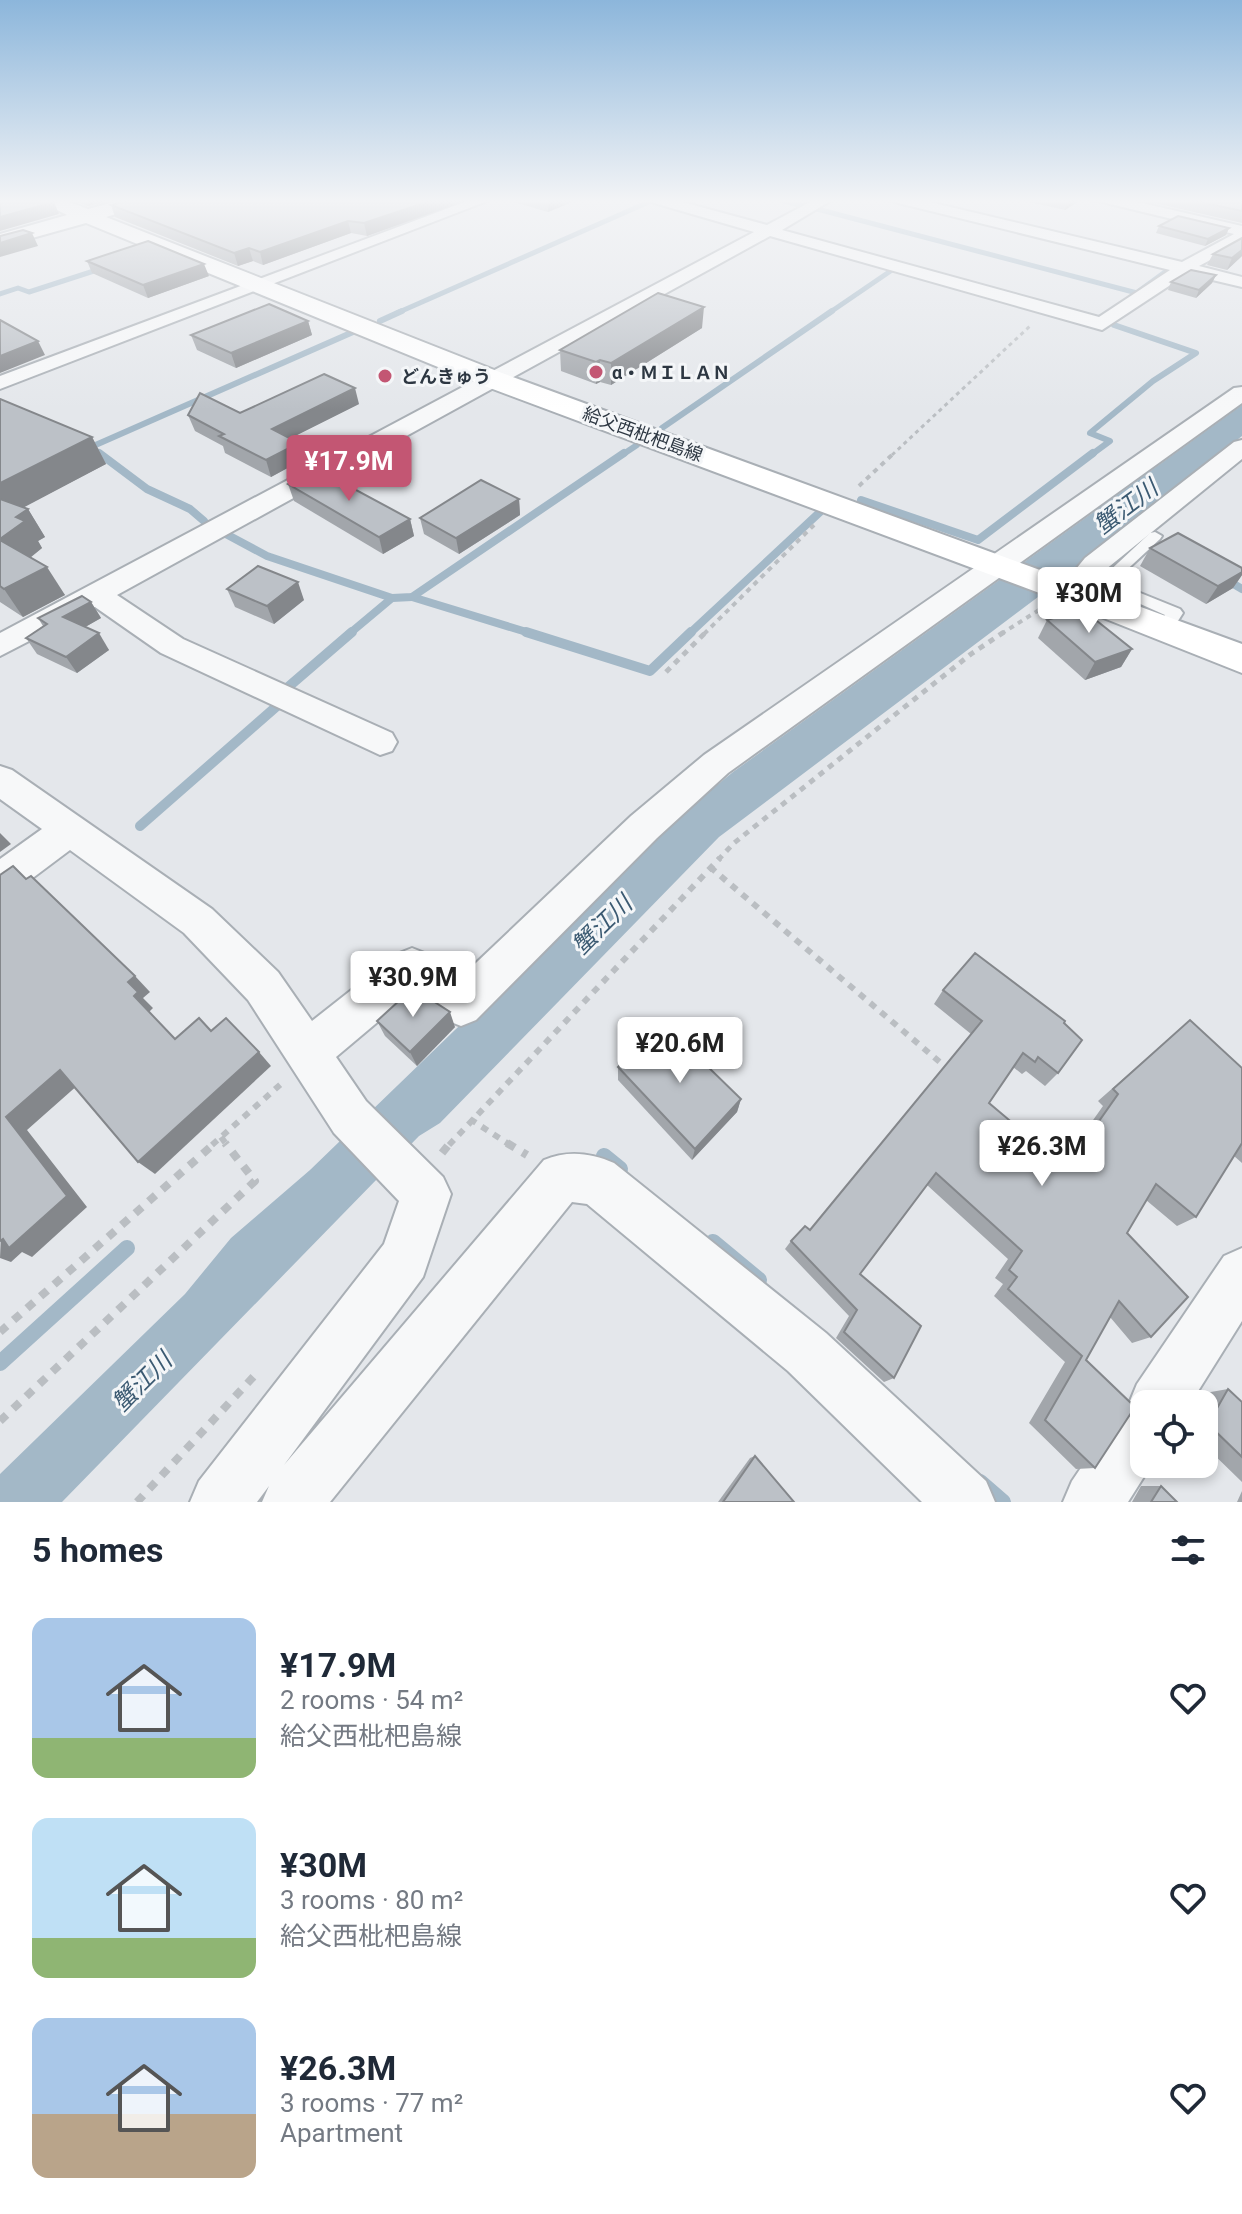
<!DOCTYPE html>
<meta charset="utf-8">
<style>
body{margin:0;font-family:Roboto,"Noto Sans JP",sans-serif;background:#f6f6f7;color:#1f2937;height:100vh;display:flex;flex-direction:column;font-size:30px;white-space:nowrap}
*{box-sizing:border-box;margin:0}
p{font-size:26px;color:#747a83}
.icon{flex:none;width:44px;height:44px;fill:none;stroke:currentColor;stroke-width:2;stroke-linecap:round;stroke-linejoin:round}
.map{position:relative;height:1502px;overflow:hidden}
.panel{display:flex;flex-direction:column;background:#fff;flex:1}
.panel>*{flex:none}
.tools{position:absolute;left:1130px;top:1390px;display:grid;gap:16px}
.tools a{display:grid;place-items:center;width:88px;height:88px;border-radius:16px;background:#fff;box-shadow:0 4px 12px #0003;font-size:40px}
.price{position:absolute;translate:-50% -68px;padding:0 18px;border-radius:8px;background:#fff;color:#222;font-size:26px;line-height:52px;filter:drop-shadow(0 2px 4px #0008)}
.price::after{content:'';position:absolute;left:50%;top:48px;width:24px;height:18px;margin-left:-12px;background:inherit;clip-path:polygon(0 0,100% 0,50% 100%)}
.price.on{background:#c35673;color:#fff}
ul{padding:0;list-style:none}
li{display:flex;align-items:center;gap:24px;height:200px;padding:0 32px}
li span{display:grid;place-items:center;flex:none;width:224px;height:160px;border-radius:16px;color:#555}
li>.icon{margin-inline-start:auto}
span .icon{width:96px;height:96px;fill:#fffc;stroke-width:1}
li b{font-size:34px}
h2{display:flex;justify-content:space-between;align-items:center;height:96px;padding:0 32px;font-size:34px}
.map>svg:first-child{display:block}
.water{fill:#a3b8c7}
.lines{fill:none;stroke-linecap:round;stroke-linejoin:round}
.stream-far4{stroke:#a3b8c7;stroke-width:5}
.stream-far3{stroke:#a3b8c7;stroke-width:6}
.stream-far2{stroke:#a3b8c7;stroke-width:8}
.stream-far1{stroke:#a3b8c7;stroke-width:10}
.stream{stroke:#a3b8c7;stroke-width:16}
.lane-casing{stroke:#a9afb5;stroke-width:4}
.street-casing{stroke:#a9afb5;stroke-width:4}
.secondary-casing{stroke:#a9afb5;stroke-width:4}
.path-far4{stroke:#babec2;stroke-width:3;stroke-dasharray:4 4;stroke-linecap:butt}
.path-far3{stroke:#babec2;stroke-width:4;stroke-dasharray:5 5;stroke-linecap:butt}
.path-far2{stroke:#babec2;stroke-width:5;stroke-dasharray:6 6;stroke-linecap:butt}
.path-far1{stroke:#babec2;stroke-width:6;stroke-dasharray:7 7;stroke-linecap:butt}
.path{stroke:#babec2;stroke-width:8;stroke-dasharray:9 9;stroke-linecap:butt}
.lane{fill:#f7f8f9;fill-rule:evenodd}
.street{fill:#f7f8f9;fill-rule:evenodd}
.secondary{fill:#fff;fill-rule:evenodd}
.wall{fill:#a2a6ab}
.shaded-wall{fill:#84878b}
.building{fill:#bcc1c7;stroke:#84878b;stroke-width:2}
.poi-dot{fill:#c35673;stroke:#f4f6f8;stroke-width:3}
.labels{text-anchor:middle;dominant-baseline:central;stroke-width:6;stroke-linejoin:round;paint-order:stroke}
.far-poi-label{font-size:18px;font-weight:bold;fill:#2d3742;stroke:#f4f6f8;text-anchor:start}
.far-street-label{font-size:18px;fill:#2d3742;stroke:#f4f6f8}
.water-label{font-size:24px;font-style:italic;fill:#3b5a72;stroke:#f4f6f8}
</style>
<div class="map">
<svg width="1242" height="1502" viewBox="0 0 1242 1502">
<rect width="100%" height="100%" fill="#e4e7eb"/>
<path class="water" d="M 1242,405 L 1242,436 L 1050,588 L 719,837 L 440,1123 L 419,1136 L 62,1502 L 0,1502 L 0,1474 L 185,1294 L 231,1238 L 310,1170 L 660,832 L 733,772 Z"/>
<g class="lines">
<g class="stream-far4">
<path d="M 780,200 L 803,206"/>
<path d="M 889,200 L 907,204"/>
<path d="M 817,209 L 1137,293"/>
<path d="M 1139,291 L 1169,269"/>
<path d="M 0,294 L 18,288 L 29,292 L 103,268"/>
<path d="M 397,313 L 651,201"/>
<path d="M 829,313 L 892,270"/>
</g>
<g class="stream-far3">
<path d="M 380,321 L 402,311"/>
<path d="M 662,428 L 832,311"/>
<path d="M 91,447 L 353,332"/>
<path d="M 92,448 L 102,455"/>
<path d="M 622,455 L 637,445"/>
<path d="M 1091,455 L 1110,441 L 1090,433 L 1153,381 L 1196,353 L 1114,325"/>
</g>
<g class="stream-far2">
<path d="M 99,453 L 147,489 L 190,509 L 204,521"/>
<path d="M 861,500 L 978,540 L 1093,453"/>
<path d="M 224,533 L 267,556 L 392,598"/>
<path d="M 1225,579 L 1242,589"/>
<path d="M 412,597 L 533,634"/>
<path d="M 349,634 L 392,598 L 412,597 L 624,453"/>
<path d="M 689,634 L 820,512"/>
</g>
<g class="stream-far1">
<path d="M 526,632 L 650,671 L 691,632"/>
<path d="M 287,688 L 352,632"/>
<path d="M 140,826 L 277,706"/>
</g>
<g class="stream">
<path d="M 604,1156 L 620,1169"/>
<path d="M 713,1242 L 759,1280"/>
<path d="M 0,1363 L 127,1248"/>
<path d="M 980,1482 L 1003,1502"/>
</g>
<defs>
<path id="lane" d="M 1155,532 L 1162,536 L 1160,539 L 1119,577 L 1128,588 L 1180,609 L 1183,613 C 1178,621 1172,631 1163,633 L 1155,628 L 1165,615 L 1118,594 L 1103,577 L 1150,533 Z"/>
<g id="street">
<path d="M 470,200 L 490,200 L 0,389 L 0,376 Z"/>
<path d="M 652,200 L 675,200 L 767,225 L 814,200 L 832,200 L 782,230 L 1099,317 L 1170,270 L 898,203 L 896,200 L 921,200 L 1182,262 L 1234,234 L 1106,203 L 1104,200 L 1129,200 L 1242,226 L 1242,243 L 1199,266 L 1242,277 L 1242,287 L 1187,274 L 1102,330 L 770,236 L 117,595 L 183,639 L 392,733 L 397,742 L 392,751 L 380,755 L 161,653 L 95,607 L 0,656 L 0,633 L 754,232 L 654,203 Z"/>
<path d="M 1242,387 L 1242,403 L 728,773 L 657,838 L 476,1020 L 461,1026 L 446,1020 L 412,993 L 336,1057 L 366,1101 L 443,1177 L 451,1194 L 423,1277 L 284,1465 L 544,1160 C 568,1150 591,1153 614,1163 L 826,1333 L 986,1481 L 995,1502 L 922,1502 L 788,1371 L 587,1204 L 572,1202 L 330,1502 L 262,1502 L 269,1486 L 257,1502 L 190,1502 L 199,1481 L 384,1244 L 399,1201 L 334,1133 L 248,1000 L 184,933 L 70,850 L 14,892 L 0,896 L 0,859 L 42,829 L 0,799 L 0,766 L 12,770 L 212,909 L 278,972 L 312,1021 L 397,954 L 412,948 L 427,954 L 459,979 L 631,816 L 704,755 L 1234,388 Z"/>
<path d="M 1242,440 L 1242,459 L 1105,570 L 1081,598 L 1071,601 L 1061,598 L 1057,592 L 1085,558 L 1234,442 Z"/>
<path d="M 1242,1248 L 1242,1321 L 1190,1404 L 1144,1404 L 1144,1464 L 1152,1464 L 1128,1502 L 1063,1502 L 1072,1481 L 1124,1404 L 1130,1401 L 1137,1384 L 1224,1256 Z"/>
</g>
<path id="secondary" d="M 37,200 L 64,200 L 88,209 L 122,200 L 152,200 L 149,204 L 106,217 L 502,373 L 1242,644 L 1242,673 L 1058,600 L 482,385 L 86,223 L 0,247 L 0,234 L 67,215 Z"/>
</defs>
<use href="#lane" class="lane-casing"/>
<use href="#street" class="street-casing"/>
<use href="#secondary" class="secondary-casing"/>
<path class="path-far4" d="M 892,455 L 1030,326"/>
<g class="path-far3">
<path d="M 859,486 L 894,453"/>
<path d="M 704,634 L 814,525"/>
<path d="M 1001,634 L 1039,610"/>
</g>
<g class="path-far2">
<path d="M 666,672 L 706,632"/>
<path d="M 718,860 L 734,843 L 971,654 L 1004,632"/>
</g>
<g class="path-far1">
<path d="M 710,867 L 948,1069"/>
<path d="M 470,1119 L 510,1145"/>
<path d="M 221,1137 L 227,1145"/>
<path d="M 212,1145 L 281,1084"/>
<path d="M 449,1145 L 720,858"/>
</g>
<g class="path">
<path d="M 507,1143 L 527,1155"/>
<path d="M 442,1153 L 450,1143"/>
<path d="M 0,1332 L 215,1143"/>
<path d="M 0,1421 L 255,1181 L 225,1143"/>
<path d="M 137,1502 L 256,1374"/>
</g>
<use href="#lane" class="lane"/>
<use href="#street" class="street"/>
<use href="#secondary" class="secondary"/>
</g>
<g class="wall">
<path d="M 72,200 L 111,200 L 88,206 Z"/>
<path d="M 468,200 L 367,236 L 351,233 L 263,265 L 253,261 L 238,266 L 115,217 L 111,205 Z"/>
<path d="M 506,200 L 577,200 L 548,212 Z"/>
<path d="M 1020,200 L 1105,200 L 1103,204 L 1080,200 L 1065,210 Z"/>
<path d="M 1141,200 L 1242,200 L 1242,223 Z"/>
<path d="M 1159,226 L 1229,228 L 1226,235 L 1205,246 L 1156,233 Z"/>
<path d="M 1242,238 L 1242,256 L 1227,270 L 1207,265 L 1213,254 Z"/>
<path d="M 87,261 L 209,276 L 148,298 L 92,273 Z"/>
<path d="M 1216,275 L 1212,283 L 1196,298 L 1168,290 L 1171,282 Z"/>
<path d="M 308,321 L 312,335 L 236,368 L 197,350 L 191,335 Z"/>
<path d="M 702,328 L 611,385 L 600,382 L 596,384 L 561,371 L 560,350 Z"/>
<path d="M 0,399 L 92,437 L 106,464 L 23,507 L 28,509 L 45,537 L 38,541 L 42,548 L 30,558 L 65,595 L 23,617 L 0,602 Z"/>
<path d="M 359,404 L 291,438 L 299,443 L 304,459 L 271,477 L 225,453 L 223,446 L 195,431 L 188,415 L 240,413 Z"/>
<path d="M 288,484 L 410,519 L 414,536 L 383,554 L 294,501 Z"/>
<path d="M 519,499 L 520,515 L 459,554 L 424,534 L 420,518 Z"/>
<path d="M 1150,548 L 1242,568 L 1242,575 L 1233,588 L 1206,604 L 1140,566 Z"/>
<path d="M 227,589 L 304,600 L 274,624 L 235,607 Z"/>
<path d="M 91,602 L 101,618 L 85,627 L 109,650 L 77,673 L 37,654 L 26,638 L 43,626 L 38,618 Z"/>
<path d="M 1047,620 L 1132,649 L 1121,667 L 1085,680 L 1038,638 Z"/>
<path d="M 943,990 L 1064,1023 L 1058,1073 L 1045,1086 L 1026,1071 L 1022,1074 L 1013,1067 L 989,1103 L 1062,1164 L 1103,1106 L 1098,1101 L 1190,1020 L 1242,1068 L 1242,1163 L 1234,1156 L 1196,1217 L 1177,1226 L 1146,1200 L 1127,1233 L 1151,1337 L 1132,1343 L 1110,1317 L 1086,1360 L 1095,1468 L 1076,1469 L 1029,1423 L 1065,1362 L 994,1296 L 1003,1284 L 995,1278 L 1008,1259 L 927,1185 L 860,1274 L 894,1378 L 884,1382 L 836,1338 L 849,1316 L 785,1249 L 791,1241 L 810,1230 L 971,1034 L 934,1004 Z"/>
<path d="M 377,1021 L 455,1027 L 417,1066 L 385,1036 Z"/>
<path d="M 618,1067 L 741,1099 L 737,1112 L 692,1160 L 618,1080 Z"/>
<path d="M 1228,1389 L 1242,1402 L 1242,1482 L 1204,1445 L 1204,1404 L 1199,1404 L 1205,1393 Z"/>
<path d="M 755,1456 L 794,1502 L 718,1502 L 750,1458 Z"/>
<path d="M 1141,1486 L 1161,1486 L 1177,1502 L 1132,1502 Z"/>
<path d="M 1242,1491 L 1242,1502 L 1237,1502 Z"/>
</g>
<g class="shaded-wall">
<path d="M 86,200 L 111,200 L 88,206 Z"/>
<path d="M 433,200 L 468,200 L 367,236 L 364,223 Z"/>
<path d="M 550,200 L 577,200 L 548,212 L 548,201 Z"/>
<path d="M 1069,200 L 1080,200 L 1065,210 Z"/>
<path d="M 54,202 L 59,214 L 0,231 L 0,217 Z"/>
<path d="M 348,221 L 351,233 L 263,265 L 260,252 Z"/>
<path d="M 1229,228 L 1226,235 L 1205,246 L 1208,239 Z"/>
<path d="M 32,233 L 38,246 L 0,257 L 0,243 Z"/>
<path d="M 249,248 L 253,261 L 238,266 L 234,253 Z"/>
<path d="M 1242,250 L 1242,256 L 1227,270 L 1232,258 Z"/>
<path d="M 204,264 L 209,276 L 148,298 L 143,285 Z"/>
<path d="M 1216,275 L 1212,283 L 1196,298 L 1199,290 Z"/>
<path d="M 704,307 L 702,328 L 611,385 L 611,363 Z"/>
<path d="M 308,321 L 312,335 L 236,368 L 231,353 Z"/>
<path d="M 38,341 L 45,355 L 0,373 L 0,356 Z"/>
<path d="M 600,360 L 600,382 L 596,384 L 596,362 Z"/>
<path d="M 355,388 L 359,404 L 277,445 L 272,429 Z"/>
<path d="M 92,437 L 106,464 L 0,520 L 0,483 Z"/>
<path d="M 299,443 L 304,459 L 271,477 L 266,460 Z"/>
<path d="M 519,499 L 520,515 L 459,554 L 456,538 Z"/>
<path d="M 28,509 L 45,537 L 38,541 L 42,548 L 17,568 L 0,541 L 0,539 L 16,517 Z"/>
<path d="M 410,519 L 414,536 L 383,554 L 379,537 Z"/>
<path d="M 47,567 L 65,595 L 23,617 L 4,589 Z"/>
<path d="M 1242,572 L 1242,575 L 1233,588 L 1206,604 L 1218,586 Z"/>
<path d="M 298,582 L 304,600 L 274,624 L 267,606 Z"/>
<path d="M 91,602 L 101,618 L 73,634 L 63,617 Z"/>
<path d="M 99,633 L 109,650 L 77,673 L 66,657 Z"/>
<path d="M 1132,649 L 1121,667 L 1085,680 L 1095,662 Z"/>
<path d="M 0,833 L 11,844 L 0,852 Z"/>
<path d="M 135,976 L 150,992 L 143,998 L 153,1008 L 149,1012 L 134,996 L 128,982 Z"/>
<path d="M 450,1012 L 455,1027 L 417,1066 L 410,1052 Z"/>
<path d="M 259,1052 L 271,1066 L 155,1174 L 138,1162 Z"/>
<path d="M 60,1070 L 79,1084 L 27,1130 L 87,1207 L 32,1257 L 22,1252 L 11,1262 L 0,1258 L 6,1117 Z"/>
<path d="M 741,1099 L 737,1112 L 692,1160 L 695,1149 Z"/>
</g>
<g class="building">
<path d="M 0,200 L 48,200 L 54,202 L 0,217 Z"/>
<path d="M 130,200 L 433,200 L 364,223 L 348,221 L 260,252 L 249,248 L 234,253 L 111,205 Z"/>
<path d="M 1192,200 L 1242,200 L 1242,211 Z"/>
<path d="M 1178,216 L 1229,228 L 1208,239 L 1159,226 Z"/>
<path d="M 23,230 L 32,233 L 0,243 L 0,236 Z"/>
<path d="M 1242,238 L 1242,250 L 1232,258 L 1213,254 Z"/>
<path d="M 148,241 L 204,264 L 143,285 L 87,261 Z"/>
<path d="M 1191,270 L 1216,275 L 1199,290 L 1171,282 Z"/>
<path d="M 658,293 L 704,307 L 611,363 L 600,360 L 596,362 L 560,350 Z"/>
<path d="M 269,304 L 308,321 L 231,353 L 191,335 Z"/>
<path d="M 0,320 L 38,341 L 0,356 Z"/>
<path d="M 324,374 L 355,388 L 272,429 L 299,443 L 266,460 L 219,436 L 224,434 L 188,415 L 200,393 L 240,413 Z"/>
<path d="M 0,399 L 92,437 L 0,483 Z"/>
<path d="M 317,469 L 410,519 L 379,537 L 288,484 Z"/>
<path d="M 481,480 L 519,499 L 456,538 L 420,518 Z"/>
<path d="M 0,499 L 28,509 L 16,517 L 25,521 L 0,539 Z"/>
<path d="M 1178,533 L 1242,568 L 1242,572 L 1218,586 L 1150,548 Z"/>
<path d="M 0,540 L 47,567 L 4,589 L 0,586 Z"/>
<path d="M 258,566 L 298,582 L 267,606 L 227,589 Z"/>
<path d="M 82,596 L 91,602 L 63,617 L 99,633 L 66,657 L 26,638 L 47,624 L 38,618 Z"/>
<path d="M 1082,609 L 1132,649 L 1095,662 L 1047,620 Z"/>
<path d="M 13,866 L 26,879 L 31,876 L 135,976 L 128,982 L 138,992 L 134,996 L 175,1039 L 199,1018 L 211,1031 L 226,1018 L 259,1052 L 138,1162 L 60,1070 L 6,1117 L 67,1196 L 9,1248 L 3,1239 L 0,1241 L 0,875 Z"/>
<path d="M 975,953 L 1065,1021 L 1064,1023 L 1082,1040 L 1058,1073 L 1038,1057 L 1035,1062 L 1023,1053 L 989,1103 L 1066,1168 L 1118,1094 L 1113,1089 L 1190,1020 L 1242,1068 L 1242,1143 L 1196,1217 L 1156,1184 L 1127,1233 L 1188,1297 L 1151,1337 L 1119,1301 L 1086,1360 L 1135,1407 L 1095,1468 L 1045,1420 L 1082,1356 L 1008,1289 L 1017,1277 L 1009,1270 L 1022,1251 L 936,1173 L 860,1274 L 921,1326 L 894,1378 L 844,1332 L 857,1310 L 791,1241 L 805,1226 L 810,1230 L 982,1021 L 943,990 Z"/>
<path d="M 413,988 L 450,1012 L 410,1052 L 377,1021 Z"/>
<path d="M 664,1024 L 741,1099 L 695,1149 L 618,1067 Z"/>
<path d="M 1228,1389 L 1242,1402 L 1242,1457 L 1208,1424 Z"/>
<path d="M 755,1456 L 794,1502 L 723,1502 Z"/>
<path d="M 1161,1486 L 1177,1502 L 1151,1502 Z"/>
</g>
<linearGradient id="sky" x2="0" y2="1"><stop stop-color="#8cb6db"/><stop offset="0.49" stop-color="#f3f4f6"/><stop offset="1" stop-color="#f3f4f6" stop-opacity="0"/></linearGradient>
<rect width="1242" height="410" fill="url(#sky)"/>
<g class="poi-dot">
<circle cx="596" cy="372" r="8"/>
<circle cx="385" cy="376" r="8"/>
</g>
<g class="labels">
<g class="far-poi-label">
<text x="612" y="372">α・ＭＩＬＡＮ</text>
<text x="401" y="376">どんきゅう</text>
</g>
<g class="far-street-label">
<text transform="translate(643 434) rotate(20)">給父西枇杷島線</text>
</g>
<g class="water-label">
<text transform="translate(1126 507) rotate(-37)">蟹江川</text>
<text transform="translate(602 925) rotate(-44)">蟹江川</text>
<text transform="translate(142 1382) rotate(-45)">蟹江川</text>
</g>
</g>
</svg>
<div class="tools">
<a><svg class="icon" aria-label="locate" viewBox="0 0 24 24"><circle cx="12" cy="12" r="6"/><path d="M12 2v4M12 18v4M2 12h4M18 12h4"/></svg></a>
</div>
<b class="price on" style="left:349px;top:503px">¥17.9M</b>
<b class="price" style="left:1089px;top:635px">¥30M</b>
<b class="price" style="left:413px;top:1019px">¥30.9M</b>
<b class="price" style="left:680px;top:1085px">¥20.6M</b>
<b class="price" style="left:1042px;top:1188px">¥26.3M</b>
</div>
<section class="panel">
<h2>5 homes<svg class="icon" aria-label="filters" viewBox="0 0 24 24"><path d="M4 7h16M4 17h16"/><circle cx="9" cy="7" r="2"/><circle cx="15" cy="17" r="2"/></svg></h2>
<ul>
<li><span style="background:linear-gradient(#a9c7e8 75%,#8fb573 0)"><svg class="icon" aria-label="home" viewBox="0 0 24 24"><path d="M3 11l9-7 9 7M6 9v11h12V9"/></svg></span><div><b>¥17.9M</b><p>2 rooms · 54 m²</p><p>給父西枇杷島線</p></div><svg class="icon" aria-label="heart" viewBox="0 0 24 24"><path d="M12 20l-8-8c-3-5 5-10 8-4 3-6 11-1 8 4z"/></svg></li>
<li><span style="background:linear-gradient(#bfe0f5 75%,#8fb573 0)"><svg class="icon" aria-label="home" viewBox="0 0 24 24"><path d="M3 11l9-7 9 7M6 9v11h12V9"/></svg></span><div><b>¥30M</b><p>3 rooms · 80 m²</p><p>給父西枇杷島線</p></div><svg class="icon" aria-label="heart" viewBox="0 0 24 24"><path d="M12 20l-8-8c-3-5 5-10 8-4 3-6 11-1 8 4z"/></svg></li>
<li><span style="background:linear-gradient(#a9c7e8 60%,#b9a48a 0)"><svg class="icon" aria-label="home" viewBox="0 0 24 24"><path d="M3 11l9-7 9 7M6 9v11h12V9"/></svg></span><div><b>¥26.3M</b><p>3 rooms · 77 m²</p><p>Apartment</p></div><svg class="icon" aria-label="heart" viewBox="0 0 24 24"><path d="M12 20l-8-8c-3-5 5-10 8-4 3-6 11-1 8 4z"/></svg></li>
</ul>
</section>
